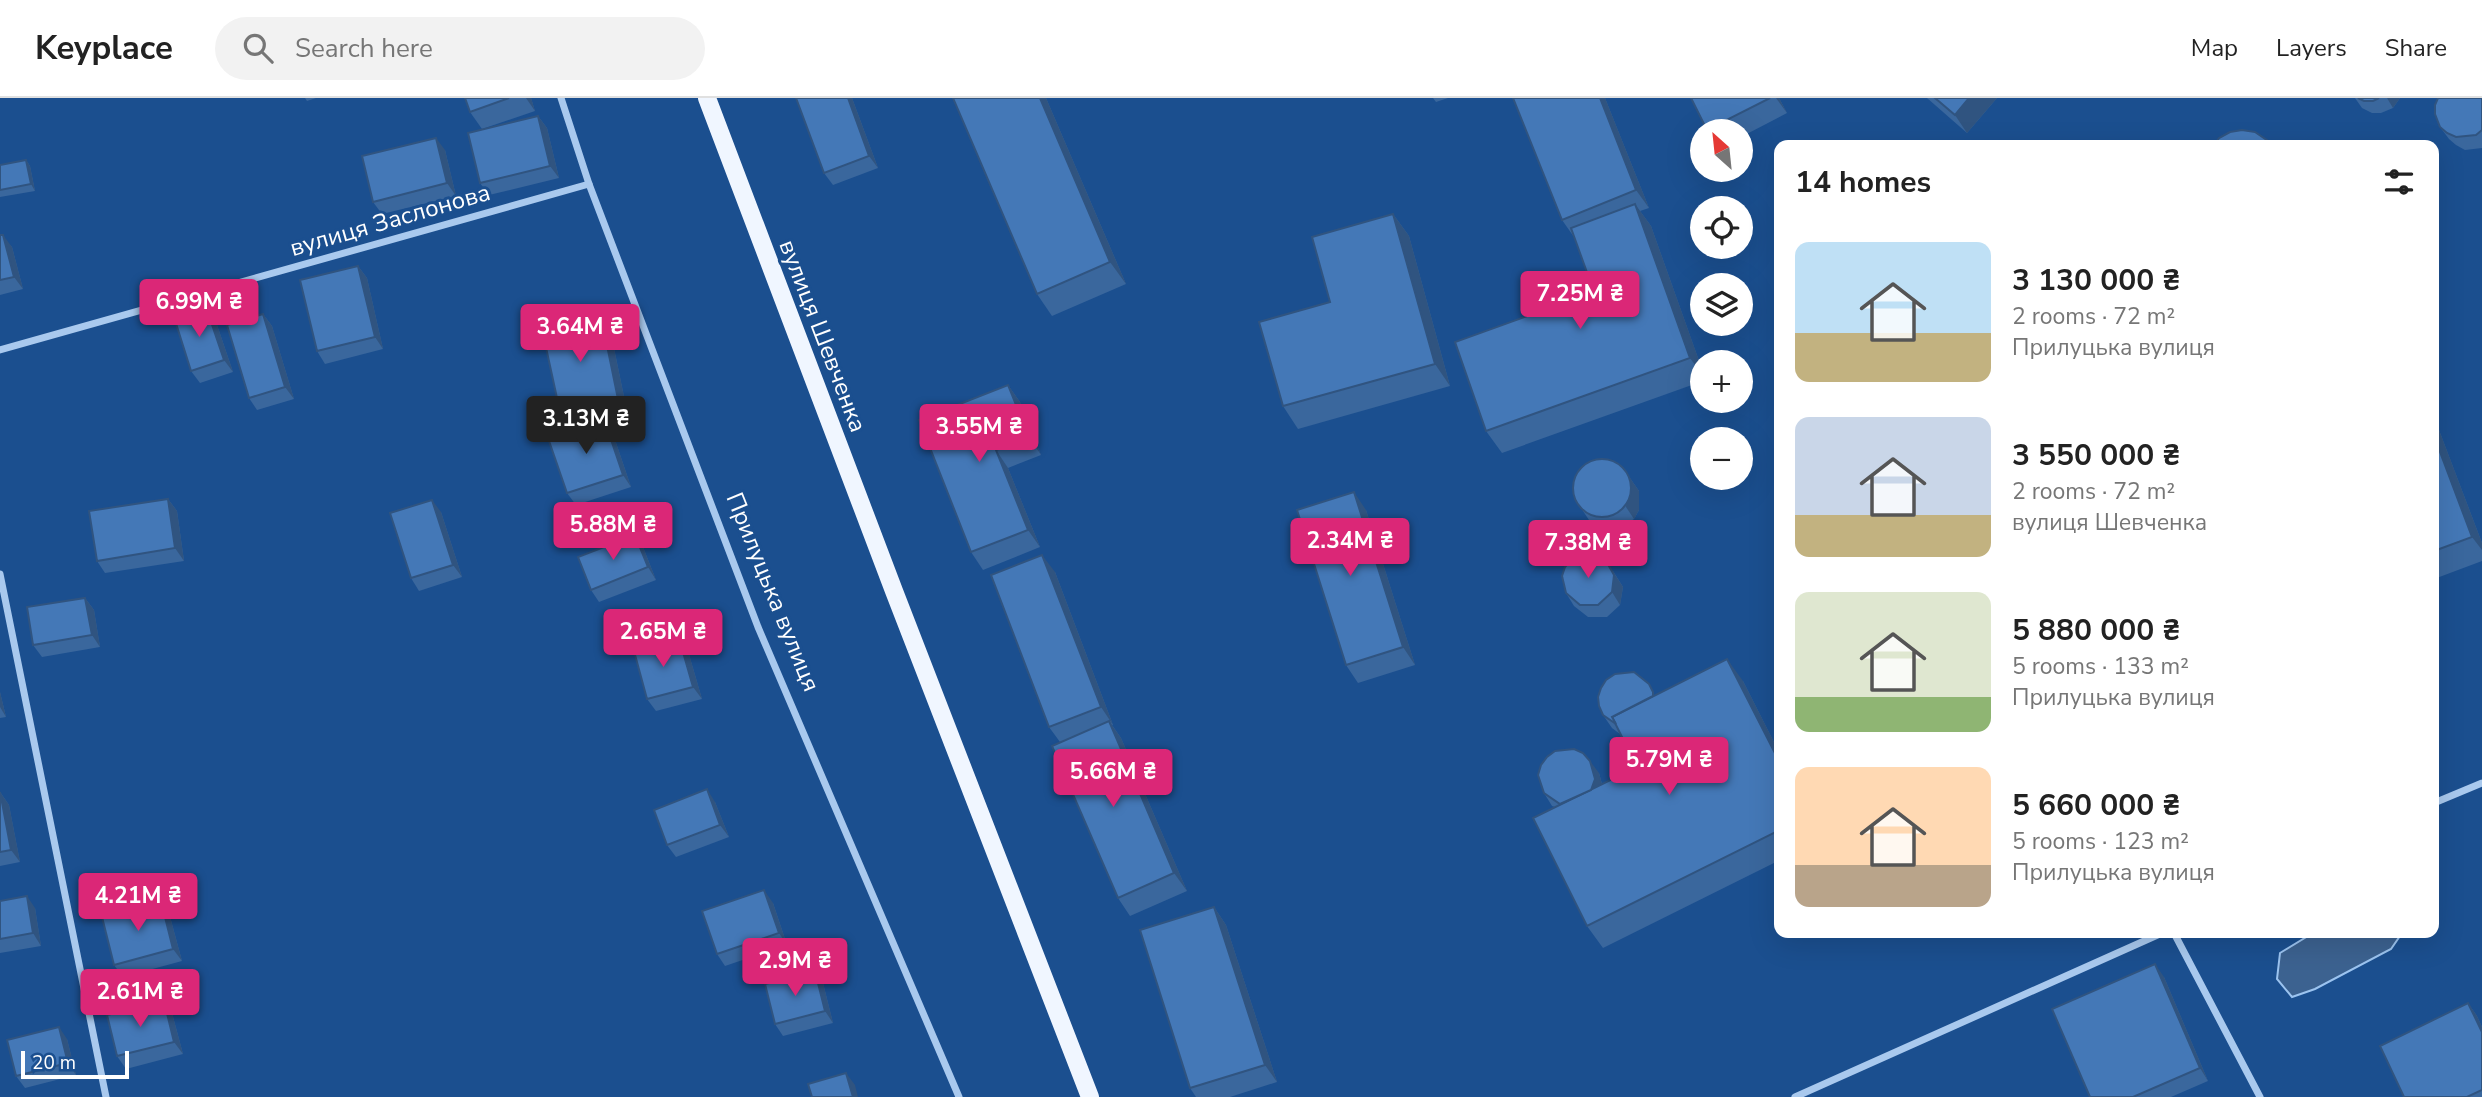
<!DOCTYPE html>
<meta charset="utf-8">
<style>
body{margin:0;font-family:"Nunito Sans",sans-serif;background:#f2f2f2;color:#222;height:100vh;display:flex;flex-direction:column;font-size:26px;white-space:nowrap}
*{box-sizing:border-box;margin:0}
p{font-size:23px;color:#767676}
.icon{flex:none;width:38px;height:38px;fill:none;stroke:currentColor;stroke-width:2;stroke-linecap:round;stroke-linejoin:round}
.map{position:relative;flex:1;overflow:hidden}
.side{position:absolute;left:1774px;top:42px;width:665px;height:798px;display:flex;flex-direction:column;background:#fff;border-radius:14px;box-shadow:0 7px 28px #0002}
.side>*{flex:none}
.needle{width:46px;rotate:333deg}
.controls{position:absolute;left:1690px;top:21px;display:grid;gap:14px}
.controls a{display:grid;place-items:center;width:63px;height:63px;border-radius:50%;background:#fff;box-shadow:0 7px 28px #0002;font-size:35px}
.scale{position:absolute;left:21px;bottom:18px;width:108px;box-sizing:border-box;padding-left:7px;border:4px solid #fff;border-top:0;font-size:19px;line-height:24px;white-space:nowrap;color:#fff;-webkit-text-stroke:5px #1b4f8f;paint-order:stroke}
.price{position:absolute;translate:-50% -60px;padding:0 16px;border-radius:7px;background:#db2777;color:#fff;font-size:23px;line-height:46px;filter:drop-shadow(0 2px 4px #0008)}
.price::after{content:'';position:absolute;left:50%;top:42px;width:21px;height:16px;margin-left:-10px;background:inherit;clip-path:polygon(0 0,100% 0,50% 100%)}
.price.on{background:#222;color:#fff}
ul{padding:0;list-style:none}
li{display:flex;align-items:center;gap:21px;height:175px;padding:0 21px}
li span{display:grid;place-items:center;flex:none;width:196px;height:140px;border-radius:14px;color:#555}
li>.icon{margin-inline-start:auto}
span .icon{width:84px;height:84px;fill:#fffc;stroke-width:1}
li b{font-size:30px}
h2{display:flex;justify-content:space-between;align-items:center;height:84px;padding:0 21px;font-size:30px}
header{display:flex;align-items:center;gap:42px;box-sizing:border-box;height:98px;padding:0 35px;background:#fff;border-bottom:2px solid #e0e0e0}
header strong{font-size:33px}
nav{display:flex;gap:38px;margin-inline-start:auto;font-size:24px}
.search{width:490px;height:63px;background:#f2f2f2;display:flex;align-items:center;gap:18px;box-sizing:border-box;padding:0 24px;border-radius:38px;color:#767676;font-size:26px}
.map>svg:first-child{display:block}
.water{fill:#3c6290;stroke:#9cc4f0;stroke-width:2}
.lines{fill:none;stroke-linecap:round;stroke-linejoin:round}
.street{stroke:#a9c9ee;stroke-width:7}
.primary{stroke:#f0f6ff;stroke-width:18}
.wall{fill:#3a679d}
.shaded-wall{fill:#305480}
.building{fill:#4478b7;stroke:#305480;stroke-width:2}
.labels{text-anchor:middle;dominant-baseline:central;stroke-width:6;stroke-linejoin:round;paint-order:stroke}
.street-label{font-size:24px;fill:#fff;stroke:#1b4f8f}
</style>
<header>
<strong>Keyplace</strong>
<div class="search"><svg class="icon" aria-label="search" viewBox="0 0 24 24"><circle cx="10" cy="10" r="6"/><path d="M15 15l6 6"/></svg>Search here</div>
<nav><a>Map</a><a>Layers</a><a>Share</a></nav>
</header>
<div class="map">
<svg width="2482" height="999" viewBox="0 0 2482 999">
<rect width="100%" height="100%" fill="#1b4f8f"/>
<path class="water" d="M 2313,835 L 2402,835 L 2391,851 L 2315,891 L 2292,899 L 2277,881 L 2280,855 Z"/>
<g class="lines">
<g class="street">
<path d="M 561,0 L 589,86 L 758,529 L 959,999"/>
<path d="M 0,252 L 589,86"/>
<path d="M 0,476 L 106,999"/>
<path d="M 2434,705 L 2482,685"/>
<path d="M 2174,835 L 2260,999"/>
<path d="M 1795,999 L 2162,835"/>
</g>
<path class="primary" d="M 707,0 L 894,493 L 1090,999"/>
</g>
<g class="wall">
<path d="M 305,0 L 316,0 L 307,3 Z"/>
<path d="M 465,0 L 531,0 L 535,13 L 482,31 L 470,14 Z"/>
<path d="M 796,0 L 852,0 L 878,70 L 833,87 L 824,75 Z"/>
<path d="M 953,0 L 1046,0 L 1126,186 L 1052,218 L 1037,196 Z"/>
<path d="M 1433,0 L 1448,0 L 1436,4 Z"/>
<path d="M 1605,0 L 1649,110 L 1640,113 L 1651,128 L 1703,274 L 1703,283 L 1502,355 L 1486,333 L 1594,194 L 1574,139 L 1562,122 Z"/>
<path d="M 1691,0 L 1779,0 L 1787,15 L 1741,39 L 1741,33 L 1708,33 Z"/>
<path d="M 1927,0 L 1997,0 L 1967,35 Z"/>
<path d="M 2355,0 L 2400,0 L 2393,10 L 2381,15 L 2372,15 L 2362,10 Z"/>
<path d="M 2482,0 L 2482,50 L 2465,52 L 2456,47 L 2449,41 L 2440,29 Z"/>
<path d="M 538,18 L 547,30 L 559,80 L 489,97 L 480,85 Z"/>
<path d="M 445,52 L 456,98 L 382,116 L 373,104 Z"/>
<path d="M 26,62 L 30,68 L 35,93 L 0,99 L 0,67 Z"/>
<path d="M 1393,116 L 1409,138 L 1450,288 L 1298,331 L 1283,308 L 1330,204 Z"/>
<path d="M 0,137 L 12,149 L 23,191 L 0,197 Z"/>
<path d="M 358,168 L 367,180 L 383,251 L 325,266 L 317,253 Z"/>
<path d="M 263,216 L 272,228 L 294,301 L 257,312 L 249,300 Z"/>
<path d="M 215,221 L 233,274 L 200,285 L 191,273 Z"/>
<path d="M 610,231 L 627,313 L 569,326 L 560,314 Z"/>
<path d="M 1008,287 L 1020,304 L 1041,357 L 1008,370 L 1040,449 L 983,472 L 971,454 Z"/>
<path d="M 604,321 L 612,333 L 631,389 L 576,407 L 567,395 Z"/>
<path d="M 2434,325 L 2439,332 L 2482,445 L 2482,463 L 2434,481 Z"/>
<path d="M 1630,380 L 1639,393 L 1639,412 L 1634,421 L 1619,431 L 1609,433 L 1591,425 L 1583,413 Z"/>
<path d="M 168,401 L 177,413 L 184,463 L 105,475 L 97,463 Z"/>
<path d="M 1366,412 L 1415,567 L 1358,585 L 1346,567 Z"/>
<path d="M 441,414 L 462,479 L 419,493 L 411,480 Z"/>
<path d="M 635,437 L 643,449 L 656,482 L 599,504 L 591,492 Z"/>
<path d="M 1613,473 L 1623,489 L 1620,507 L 1607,519 L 1588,519 L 1574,508 L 1566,495 Z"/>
<path d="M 1055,474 L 1113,627 L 1112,627 L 1121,640 L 1187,793 L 1130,818 L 1118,800 L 1060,644 L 1049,629 Z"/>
<path d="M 85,500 L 94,512 L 100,549 L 42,559 L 33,547 Z"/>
<path d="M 679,540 L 688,553 L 702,601 L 656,613 L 647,601 Z"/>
<path d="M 1743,583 L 1780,656 L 1780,762 L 1603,850 L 1587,828 L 1555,709 L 1552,708 L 1544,695 L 1599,675 L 1602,686 L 1637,669 L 1620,636 L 1612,630 L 1603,617 L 1657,596 Z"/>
<path d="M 0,594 L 6,619 L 0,620 Z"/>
<path d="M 0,694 L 9,707 L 20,764 L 0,768 Z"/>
<path d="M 715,704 L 729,739 L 676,759 L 667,747 Z"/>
<path d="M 0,803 L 35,810 L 41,848 L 0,855 Z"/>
<path d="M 161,803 L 169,815 L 182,863 L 123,879 L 114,867 Z"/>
<path d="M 773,805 L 787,847 L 725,868 L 717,856 Z"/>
<path d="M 1214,809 L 1226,827 L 1277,984 L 1230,999 L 1196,999 L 1190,990 Z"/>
<path d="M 2164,879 L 2208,983 L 2171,999 L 2090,999 Z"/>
<path d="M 823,885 L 833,925 L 783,938 L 775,926 Z"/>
<path d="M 2468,905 L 2477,918 L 2482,929 L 2482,999 L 2404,999 Z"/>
<path d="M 172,915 L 183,956 L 126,971 L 117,958 Z"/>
<path d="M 67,941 L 76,977 L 25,990 L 16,978 Z"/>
</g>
<g class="shaded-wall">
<path d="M 526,0 L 531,0 L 535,13 Z"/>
<path d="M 848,0 L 852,0 L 878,70 L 869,58 Z"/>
<path d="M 1040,0 L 1046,0 L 1126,186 L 1110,164 Z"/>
<path d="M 1600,0 L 1605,0 L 1649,110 L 1636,92 Z"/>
<path d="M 1776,0 L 1779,0 L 1787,15 Z"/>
<path d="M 1969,0 L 1997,0 L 1967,35 L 1955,17 Z"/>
<path d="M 2387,0 L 2400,0 L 2393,10 Z"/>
<path d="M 538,18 L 547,30 L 559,80 L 550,68 Z"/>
<path d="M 436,40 L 445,52 L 456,98 L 447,85 Z"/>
<path d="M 26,62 L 30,68 L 35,93 L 31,86 Z"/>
<path d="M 1635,106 L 1651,128 L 1703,274 L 1703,278 L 1690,260 Z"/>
<path d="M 1393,116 L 1409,138 L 1450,288 L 1435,266 Z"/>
<path d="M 3,137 L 12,149 L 23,191 L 14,179 Z"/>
<path d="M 358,168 L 367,180 L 383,251 L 375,239 Z"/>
<path d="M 206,209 L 215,221 L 233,274 L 224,262 Z"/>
<path d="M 263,216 L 272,228 L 294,301 L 285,289 Z"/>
<path d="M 601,218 L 610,231 L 627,313 L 618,301 Z"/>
<path d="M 1008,287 L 1020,304 L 1041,357 L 1029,339 Z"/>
<path d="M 604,321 L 612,333 L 631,389 L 623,377 Z"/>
<path d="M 2434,325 L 2439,332 L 2482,445 L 2482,452 L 2472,439 L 2434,338 Z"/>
<path d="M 996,352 L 1008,370 L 1040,449 L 1028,432 Z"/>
<path d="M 1630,380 L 1639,393 L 1639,412 L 1634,421 L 1626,409 Z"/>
<path d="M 1354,394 L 1366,412 L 1415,567 L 1403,549 Z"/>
<path d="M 168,401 L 177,413 L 184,463 L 175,450 Z"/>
<path d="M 432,402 L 441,414 L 462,479 L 453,467 Z"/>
<path d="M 635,437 L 643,449 L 656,482 L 648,469 Z"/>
<path d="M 1042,457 L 1055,474 L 1113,627 L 1101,609 Z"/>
<path d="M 1605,461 L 1623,489 L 1620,507 L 1612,494 Z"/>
<path d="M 85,500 L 94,512 L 100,549 L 92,537 Z"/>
<path d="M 679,540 L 688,553 L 702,601 L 693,589 Z"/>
<path d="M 1727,561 L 1743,583 L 1780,656 L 1780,665 Z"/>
<path d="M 0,594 L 6,619 L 0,609 Z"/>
<path d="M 1109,623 L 1121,640 L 1187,793 L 1174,775 Z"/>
<path d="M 1590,663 L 1599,675 L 1604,694 L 1587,699 Z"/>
<path d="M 707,691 L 715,704 L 729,739 L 720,727 Z"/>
<path d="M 0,694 L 9,707 L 20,764 L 11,752 Z"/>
<path d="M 764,792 L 773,805 L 787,847 L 779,835 Z"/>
<path d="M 27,798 L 35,810 L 41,848 L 33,835 Z"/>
<path d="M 161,803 L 169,815 L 182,863 L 173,851 Z"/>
<path d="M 1214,809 L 1226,827 L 1277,984 L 1265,967 Z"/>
<path d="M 2155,866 L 2164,879 L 2208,983 L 2200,970 Z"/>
<path d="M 815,873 L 823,885 L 833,925 L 825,913 Z"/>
<path d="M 164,903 L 172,915 L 183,956 L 174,944 Z"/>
<path d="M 2468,905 L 2477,918 L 2482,929 L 2482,934 Z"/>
<path d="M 59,929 L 67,941 L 76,977 L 68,965 Z"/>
<path d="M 846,975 L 855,987 L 858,999 L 853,999 Z"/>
</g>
<g class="building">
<path d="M 465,0 L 509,0 L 470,14 Z"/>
<path d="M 796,0 L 848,0 L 869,58 L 824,75 Z"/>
<path d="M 953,0 L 1040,0 L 1110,164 L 1037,196 Z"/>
<path d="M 1513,0 L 1600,0 L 1636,92 L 1562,122 Z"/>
<path d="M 1691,0 L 1770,0 L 1707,32 Z"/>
<path d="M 1935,0 L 1969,0 L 1955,17 Z"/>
<path d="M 2358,0 L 2379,0 L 2373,3 L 2364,3 Z"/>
<path d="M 2438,0 L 2482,0 L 2482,32 L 2476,37 L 2456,39 L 2447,35 L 2440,29 L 2435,16 L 2435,7 Z"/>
<path d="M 538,18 L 550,68 L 480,85 L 468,35 Z"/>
<path d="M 2242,32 L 2255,34 L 2271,45 L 2272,47 L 2214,47 L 2219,40 L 2230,34 Z"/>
<path d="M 436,40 L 447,85 L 373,104 L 362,58 Z"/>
<path d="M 26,62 L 31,86 L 0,92 L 0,67 Z"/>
<path d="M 1635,106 L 1690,260 L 1486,333 L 1455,244 L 1594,194 L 1571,130 Z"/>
<path d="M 1393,116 L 1435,266 L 1283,308 L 1259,224 L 1330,204 L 1312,139 Z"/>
<path d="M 0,137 L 3,137 L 14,179 L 0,182 Z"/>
<path d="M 358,168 L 375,239 L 317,253 L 300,182 Z"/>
<path d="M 206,209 L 224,262 L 191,273 L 174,219 Z"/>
<path d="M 263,216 L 285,289 L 249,300 L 227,227 Z"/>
<path d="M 601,218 L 618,301 L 560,314 L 542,231 Z"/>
<path d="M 1008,287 L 1029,339 L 996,352 L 1028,432 L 971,454 L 919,322 Z"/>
<path d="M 604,321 L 623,377 L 567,395 L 548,340 Z"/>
<path d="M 2434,338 L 2472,439 L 2434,453 Z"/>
<circle cx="1602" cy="390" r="29"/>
<path d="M 1354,394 L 1403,549 L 1346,567 L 1297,412 Z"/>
<path d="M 168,401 L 175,450 L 97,463 L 89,413 Z"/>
<path d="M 432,402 L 453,467 L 411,480 L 390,415 Z"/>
<path d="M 635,437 L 648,469 L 591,492 L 578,459 Z"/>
<path d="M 1588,455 L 1605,461 L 1614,477 L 1612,494 L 1598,507 L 1580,507 L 1566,495 L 1562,478 L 1565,469 L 1571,462 Z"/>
<path d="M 1042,457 L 1101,609 L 1049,629 L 991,477 Z"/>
<path d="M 85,500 L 92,537 L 33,547 L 27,509 Z"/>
<path d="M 679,540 L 693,589 L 647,601 L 634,553 Z"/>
<path d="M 1727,561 L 1780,665 L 1780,732 L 1587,828 L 1533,720 L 1637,669 L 1612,619 Z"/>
<path d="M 1634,574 L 1649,586 L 1653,594 L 1653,598 L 1612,619 L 1616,626 L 1603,617 L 1599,608 L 1598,599 L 1601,590 L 1606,582 L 1615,576 Z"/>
<path d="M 1109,623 L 1174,775 L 1118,800 L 1052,648 Z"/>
<path d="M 1574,651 L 1583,655 L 1590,663 L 1595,681 L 1591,692 L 1560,706 L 1544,695 L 1538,677 L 1541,667 L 1547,659 L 1555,653 Z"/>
<path d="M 707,691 L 720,727 L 667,747 L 654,712 Z"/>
<path d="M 0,694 L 11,752 L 0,754 Z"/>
<path d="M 764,792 L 779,835 L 717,856 L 702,813 Z"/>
<path d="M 27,798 L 33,835 L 0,841 L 0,803 Z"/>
<path d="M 161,803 L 173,851 L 114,867 L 102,819 Z"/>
<path d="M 1214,809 L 1265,967 L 1190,990 L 1140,832 Z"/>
<path d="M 2155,866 L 2200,970 L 2133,999 L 2090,999 L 2052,911 Z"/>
<path d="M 815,873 L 825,913 L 775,926 L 765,886 Z"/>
<path d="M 164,903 L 174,944 L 117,958 L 107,917 Z"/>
<path d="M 2468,905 L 2482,934 L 2482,992 L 2467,999 L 2404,999 L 2380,948 Z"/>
<path d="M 59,929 L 68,965 L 16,978 L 7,942 Z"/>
<path d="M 846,975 L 853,999 L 812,999 L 808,986 Z"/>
</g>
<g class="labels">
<g class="street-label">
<text transform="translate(390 122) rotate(-16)">вулиця Заслонова</text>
<text transform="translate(823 238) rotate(69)">вулиця Шевченка</text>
<text transform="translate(773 494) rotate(68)">Прилуцька вулиця</text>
</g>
</g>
</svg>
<div class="controls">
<a><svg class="needle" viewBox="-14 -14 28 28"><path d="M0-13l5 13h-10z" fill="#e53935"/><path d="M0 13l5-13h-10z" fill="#767676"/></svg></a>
<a><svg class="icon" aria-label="locate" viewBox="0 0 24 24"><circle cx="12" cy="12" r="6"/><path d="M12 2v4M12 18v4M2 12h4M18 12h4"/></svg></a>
<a><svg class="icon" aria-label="layers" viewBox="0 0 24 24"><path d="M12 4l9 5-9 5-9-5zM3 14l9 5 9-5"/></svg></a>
<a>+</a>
<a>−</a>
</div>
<div class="scale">20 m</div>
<b class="price" style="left:1580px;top:233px">7.25M ₴</b>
<b class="price" style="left:199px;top:241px">6.99M ₴</b>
<b class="price" style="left:580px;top:266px">3.64M ₴</b>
<b class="price on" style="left:586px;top:358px">3.13M ₴</b>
<b class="price" style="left:979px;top:366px">3.55M ₴</b>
<b class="price" style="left:613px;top:464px">5.88M ₴</b>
<b class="price" style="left:1350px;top:480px">2.34M ₴</b>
<b class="price" style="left:1588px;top:482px">7.38M ₴</b>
<b class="price" style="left:663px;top:571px">2.65M ₴</b>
<b class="price" style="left:1669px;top:699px">5.79M ₴</b>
<b class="price" style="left:1113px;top:711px">5.66M ₴</b>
<b class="price" style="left:138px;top:835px">4.21M ₴</b>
<b class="price" style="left:795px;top:900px">2.9M ₴</b>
<b class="price" style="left:140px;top:931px">2.61M ₴</b>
<section class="side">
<h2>14 homes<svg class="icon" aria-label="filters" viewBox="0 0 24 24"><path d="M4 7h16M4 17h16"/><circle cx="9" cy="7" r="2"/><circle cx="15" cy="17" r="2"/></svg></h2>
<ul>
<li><span style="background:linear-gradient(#bfe0f5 65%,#c2b280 0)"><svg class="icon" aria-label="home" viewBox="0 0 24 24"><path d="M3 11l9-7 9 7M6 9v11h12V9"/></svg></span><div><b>3 130 000 ₴</b><p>2 rooms · 72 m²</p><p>Прилуцька вулиця</p></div></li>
<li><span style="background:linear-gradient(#c9d6e8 70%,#c2b280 0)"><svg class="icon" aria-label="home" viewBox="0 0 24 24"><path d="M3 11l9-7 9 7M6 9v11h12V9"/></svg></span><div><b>3 550 000 ₴</b><p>2 rooms · 72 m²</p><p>вулиця Шевченка</p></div></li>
<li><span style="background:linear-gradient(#dfe7d0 75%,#8fb573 0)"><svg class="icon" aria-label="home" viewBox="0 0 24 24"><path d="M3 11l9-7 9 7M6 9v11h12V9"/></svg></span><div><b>5 880 000 ₴</b><p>5 rooms · 133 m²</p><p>Прилуцька вулиця</p></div></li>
<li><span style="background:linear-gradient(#ffd9b3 70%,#b9a48a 0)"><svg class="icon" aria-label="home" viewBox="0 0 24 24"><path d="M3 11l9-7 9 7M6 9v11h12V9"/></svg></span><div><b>5 660 000 ₴</b><p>5 rooms · 123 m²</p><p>Прилуцька вулиця</p></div></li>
</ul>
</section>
</div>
